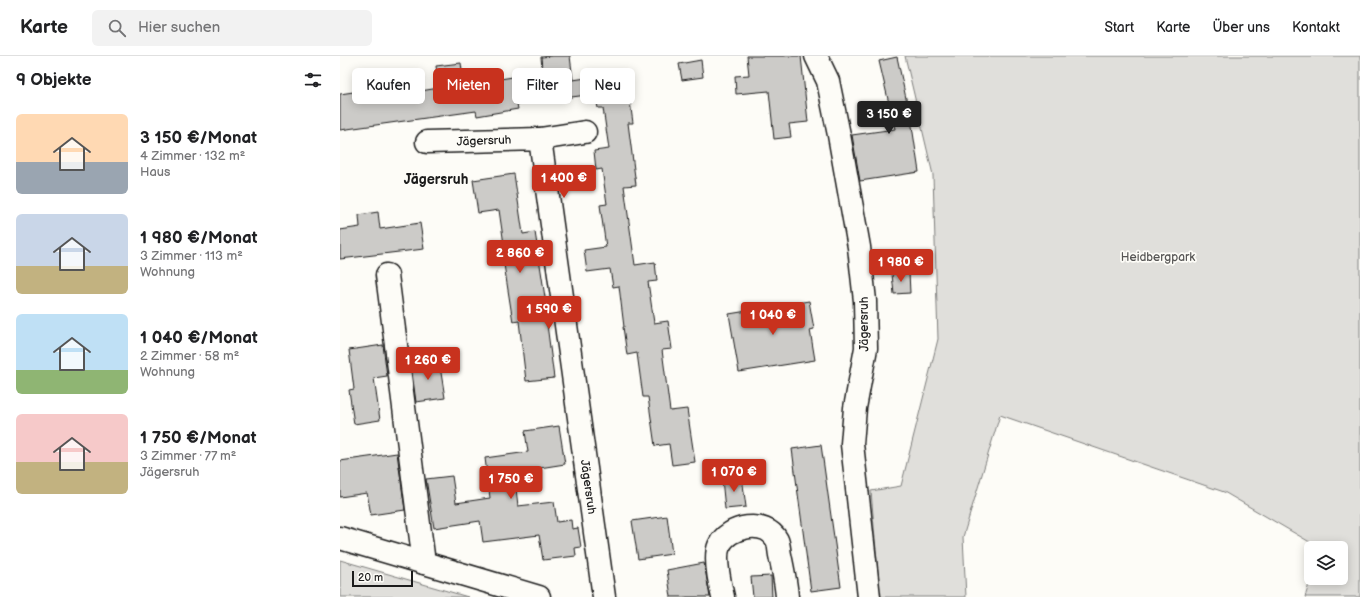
<!DOCTYPE html>
<html lang="de">
<meta charset="utf-8">
<style>
body{margin:0;font-family:"Balsamiq Sans",sans-serif;background:#f2f2f2;color:#202124;height:100vh;display:flex;flex-direction:column;font-size:15px;white-space:nowrap}
*{box-sizing:border-box;margin:0}
p{font-size:13px;color:#757577}
.icon{flex:none;width:22px;height:22px;fill:none;stroke:currentColor;stroke-width:2;stroke-linecap:round;stroke-linejoin:round}
.map{position:relative;flex:1;overflow:hidden}
.drawer{display:flex;flex-direction:column;background:#fff;width:340px}
.drawer>*{flex:none}
.top-card{position:absolute;left:12px;top:12px;width:380px;height:36px;display:flex;gap:8px}
.controls{position:absolute;left:964px;top:485px;display:grid;gap:8px}
.controls a{display:grid;place-items:center;width:44px;height:44px;border-radius:6px;background:#fff;box-shadow:0 2px 10px #0003;font-size:20px}
.scale{position:absolute;left:12px;bottom:10px;width:61px;box-sizing:border-box;padding-left:4px;border:2px solid #1c1c1c;border-top:0;font-size:11px;line-height:14px;white-space:nowrap;color:#1c1c1c;-webkit-text-stroke:3px #fdfcf7;paint-order:stroke}
.price{position:absolute;translate:-50% -34px;padding:0 9px;border-radius:4px;background:#c8321e;color:#fff;font-size:13px;line-height:26px;filter:drop-shadow(0 1px 2px #0008)}
.price::after{content:'';position:absolute;left:50%;top:24px;width:12px;height:9px;margin-left:-6px;background:inherit;clip-path:polygon(0 0,100% 0,50% 100%)}
.price.selected{background:#222;color:#fff}
ul{padding:0;list-style:none}
li{display:flex;align-items:center;gap:12px;height:100px;padding:0 16px}
li span{display:grid;place-items:center;flex:none;width:112px;height:80px;border-radius:6px;color:#555}
li>.icon{margin-inline-start:auto}
span .icon{width:48px;height:48px;fill:#fffc;stroke-width:1}
li b{font-size:17px}
h2{display:flex;justify-content:space-between;align-items:center;height:48px;padding:0 16px;font-size:17px}
.pill{padding:0 14px;border-radius:6px;background:#fff;box-shadow:0 2px 10px #0003;font-size:14px;line-height:36px}
.pill.selected{background:#c8321e;color:#fff}
header{display:flex;align-items:center;gap:24px;box-sizing:border-box;height:56px;padding:0 20px;background:#fff;border-bottom:1px solid #e0e0e0}
header strong{font-size:19px}
nav{display:flex;gap:22px;margin-inline-start:auto;font-size:14px}
.search{width:280px;height:36px;background:#f2f2f2;display:flex;align-items:center;gap:10px;box-sizing:border-box;padding:0 14px;border-radius:6px;color:#757577;font-size:15px}
main{display:flex;flex:1;min-height:0}
.map>svg:first-child{display:block}
.green{fill:#e0dfdb;stroke:#7e7e7c}
.building{fill:#cccbc8;stroke:#1c1c1c}
.lines{fill:none;stroke-linecap:round;stroke-linejoin:round}
.minor-casing{stroke:#1c1c1c;stroke-width:25}
.minor{stroke:#fdfcf7;stroke-width:22}
.labels{text-anchor:middle;dominant-baseline:central;stroke-width:3.5;stroke-linejoin:round;paint-order:stroke}
.street-label{font-size:12px;fill:#1c1c1c;stroke:#fdfcf7}
.park-label{font-size:12px;fill:#575655;stroke:#fdfcf7}
.quarter-label{font-size:14px;font-weight:bold;fill:#1c1c1c;stroke:#fdfcf7}
</style>
<header>
<strong>Karte</strong>
<div class="search"><svg class="icon" aria-label="search" viewBox="0 0 24 24"><circle cx="10" cy="10" r="6"/><path d="M15 15l6 6"/></svg>Hier suchen</div>
<nav><a>Start</a><a>Karte</a><a>Über uns</a><a>Kontakt</a></nav>
</header>
<main>
<section class="drawer">
<h2>9 Objekte<svg class="icon" aria-label="filters" viewBox="0 0 24 24"><path d="M4 7h16M4 17h16"/><circle cx="9" cy="7" r="2"/><circle cx="15" cy="17" r="2"/></svg></h2>
<ul>
<li><span style="background:linear-gradient(#ffd9b3 60%,#9aa5b1 0)"><svg class="icon" aria-label="home" viewBox="0 0 24 24"><path d="M3 11l9-7 9 7M6 9v11h12V9"/></svg></span><div><b>3 150 €/Monat</b><p>4 Zimmer · 132 m²</p><p>Haus</p></div></li>
<li><span style="background:linear-gradient(#c9d6e8 65%,#c2b280 0)"><svg class="icon" aria-label="home" viewBox="0 0 24 24"><path d="M3 11l9-7 9 7M6 9v11h12V9"/></svg></span><div><b>1 980 €/Monat</b><p>3 Zimmer · 113 m²</p><p>Wohnung</p></div></li>
<li><span style="background:linear-gradient(#bfe0f5 70%,#8fb573 0)"><svg class="icon" aria-label="home" viewBox="0 0 24 24"><path d="M3 11l9-7 9 7M6 9v11h12V9"/></svg></span><div><b>1 040 €/Monat</b><p>2 Zimmer · 58 m²</p><p>Wohnung</p></div></li>
<li><span style="background:linear-gradient(#f6c9c9 60%,#c2b280 0)"><svg class="icon" aria-label="home" viewBox="0 0 24 24"><path d="M3 11l9-7 9 7M6 9v11h12V9"/></svg></span><div><b>1 750 €/Monat</b><p>3 Zimmer · 77 m²</p><p>Jägersruh</p></div></li>
</ul>
</section>
<div class="map">
<svg width="1020" height="541" viewBox="0 0 1020 541">
<rect width="100%" height="100%" fill="#fdfcf7"/>
<filter id="ink" filterUnits="userSpaceOnUse"><feTurbulence type="fractalNoise" baseFrequency=".025" numOctaves="2"/><feDisplacementMap in="SourceGraphic" scale="8" xChannelSelector="R" yChannelSelector="G"/><feConvolveMatrix kernelMatrix="1 2 1 2 8 2 1 2 1" color-interpolation-filters="sRGB"/></filter>
<g filter="url(#ink)">
<g class="green">
<path d="M 565,0 L 1020,0 L 1020,541 L 965,541 L 971,522 L 1001,522 L 1001,492 L 980,492 L 884,436 L 660,359 L 623,481 L 626,541 L 540,541 L 531,435 L 561,430 L 598,283 L 593,119 Z"/>
<path d="M 0,504 L 128,541 L 0,541 Z"/>
</g>
<g class="building">
<path d="M 213,0 L 230,0 L 233,24 L 286,16 L 293,67 L 288,67 L 296,129 L 284,130 L 295,209 L 315,206 L 317,225 L 308,226 L 314,267 L 328,265 L 332,293 L 322,294 L 330,355 L 347,353 L 355,406 L 332,409 L 329,388 L 315,390 L 308,341 L 303,341 L 297,297 L 287,299 L 283,271 L 284,271 L 279,230 L 273,231 L 270,213 L 247,216 L 244,194 L 266,191 L 260,149 L 267,148 L 262,113 L 256,114 L 254,95 L 269,93 L 263,52 L 258,52 L 255,38 L 177,48 L 178,53 L 137,60 L 136,55 L 0,74 L 0,38 L 60,29 L 62,38 L 99,32 L 96,10 L 121,7 L 124,29 L 191,18 L 191,15 L 202,13 L 201,1 Z"/>
<path d="M 407,0 L 461,0 L 468,66 L 449,68 L 451,81 L 434,83 L 429,35 L 396,38 L 395,20 L 409,19 Z"/>
<path d="M 557,1 L 572,70 L 579,116 L 520,125 L 512,79 L 555,73 L 539,5 Z"/>
<path d="M 361,4 L 363,21 L 342,24 L 339,8 Z"/>
<path d="M 174,118 L 183,178 L 195,176 L 208,261 L 206,261 L 214,322 L 186,325 L 179,265 L 173,266 L 163,202 L 166,202 L 159,154 L 138,157 L 133,124 Z"/>
<path d="M 38,156 L 40,173 L 80,167 L 84,193 L 0,203 L 0,174 L 20,171 L 19,159 Z"/>
<path d="M 569,216 L 570,237 L 554,238 L 552,218 Z"/>
<path d="M 469,245 L 474,273 L 470,274 L 475,304 L 399,316 L 389,258 Z"/>
<path d="M 43,289 L 47,320 L 34,322 L 40,364 L 14,368 L 9,334 L 14,333 L 9,294 Z"/>
<path d="M 99,304 L 105,342 L 76,346 L 71,309 Z"/>
<path d="M 219,370 L 225,408 L 174,416 L 178,450 L 214,446 L 217,466 L 231,464 L 232,473 L 238,472 L 241,491 L 235,492 L 236,500 L 203,504 L 199,479 L 143,486 L 140,465 L 94,472 L 86,423 L 112,420 L 116,447 L 150,442 L 145,402 L 188,396 L 185,375 Z"/>
<path d="M 481,389 L 501,531 L 471,535 L 452,393 Z"/>
<path d="M 57,397 L 65,454 L 31,459 L 27,437 L 0,441 L 0,405 Z"/>
<path d="M 402,421 L 406,451 L 385,453 L 382,423 Z"/>
<path d="M 327,460 L 332,498 L 298,503 L 292,465 Z"/>
<path d="M 364,507 L 370,541 L 331,541 L 327,514 Z"/>
<path d="M 431,520 L 432,541 L 413,541 L 411,521 Z"/>
</g>
<g class="lines">
<defs>
<g id="minor">
<path d="M 476,0 L 488,25 L 499,79 L 519,191 L 525,245 L 526,292 L 515,352 L 512,388 L 529,541"/>
<path d="M 200,83 L 245,76"/>
<path d="M 87,86 L 200,83 L 264,541"/>
<path d="M 47,219 L 84,507"/>
<path d="M 0,482 L 199,541"/>
<path d="M 383,541 C 380,529 374,501 379,490 C 388,469 426,463 437,484 C 439,488 439,494 440,499 C 443,513 446,527 447,541"/>
</g>
</defs>
<use href="#minor" class="minor-casing"/>
<use href="#minor" class="minor"/>
</g>
</g>
<g class="labels">
<g class="street-label">
<text transform="translate(144 85) rotate(-2)">Jägersruh</text>
<text transform="translate(524 268) rotate(-90)">Jägersruh</text>
<text transform="translate(248 431) rotate(82)">Jägersruh</text>
</g>
<g class="park-label">
<text x="818" y="201">Heidbergpark</text>
</g>
<g class="quarter-label">
<text x="96" y="123">Jägersruh</text>
</g>
</g>
</svg>
<div class="controls">
<a><svg class="icon" aria-label="layers" viewBox="0 0 24 24"><path d="M12 4l9 5-9 5-9-5zM3 14l9 5 9-5"/></svg></a>
</div>
<div class="scale">20 m</div>
<b class="price selected" style="left:549px;top:79px">3 150 €</b>
<b class="price" style="left:224px;top:143px">1 400 €</b>
<b class="price" style="left:180px;top:218px">2 860 €</b>
<b class="price" style="left:561px;top:227px">1 980 €</b>
<b class="price" style="left:209px;top:274px">1 590 €</b>
<b class="price" style="left:433px;top:280px">1 040 €</b>
<b class="price" style="left:88px;top:325px">1 260 €</b>
<b class="price" style="left:394px;top:437px">1 070 €</b>
<b class="price" style="left:171px;top:444px">1 750 €</b>
<div class="top-card">
<a class="pill">Kaufen</a>
<a class="pill selected">Mieten</a>
<a class="pill">Filter</a>
<a class="pill">Neu</a>
</div>
</div>
</main>
